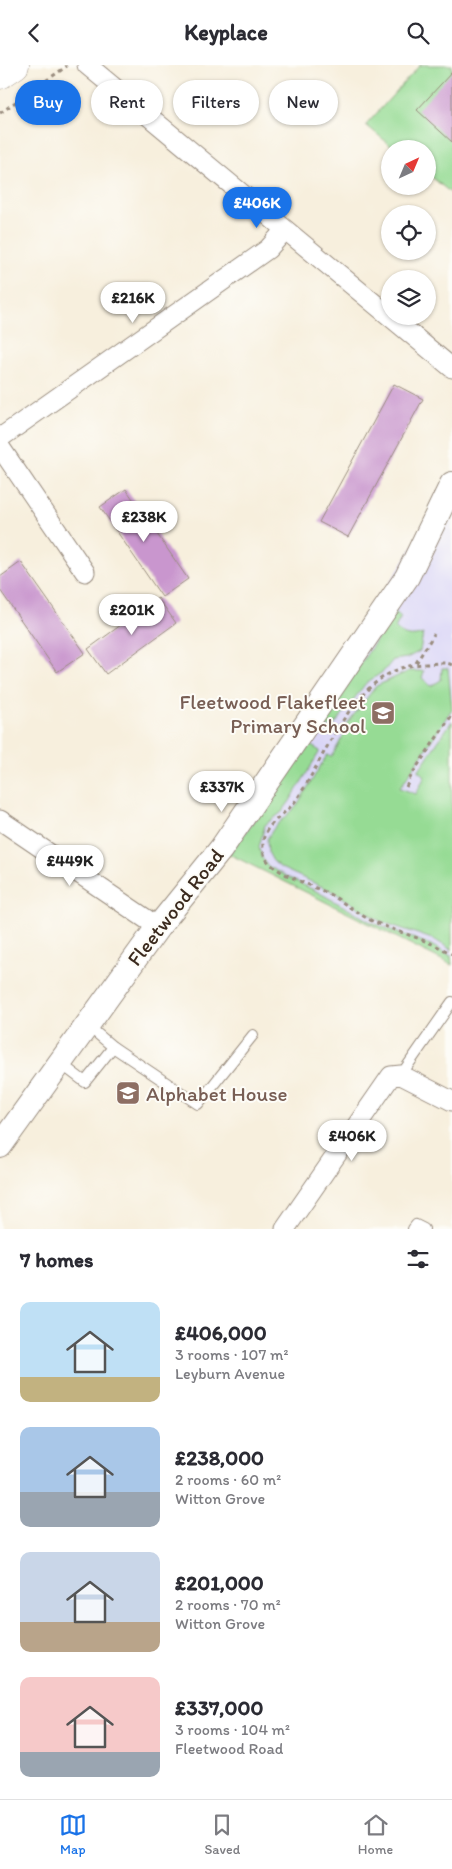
<!DOCTYPE html>
<meta charset="utf-8">
<style>
body{margin:0;font-family:Itim,sans-serif;background:#f2f2f3;color:#2b2b33;height:100vh;display:flex;flex-direction:column;font-size:19px;white-space:nowrap}
*{box-sizing:border-box;margin:0}
p{font-size:16px;color:#7c7c81}
.icon{flex:none;width:28px;height:28px;fill:none;stroke:currentColor;stroke-width:2;stroke-linecap:round;stroke-linejoin:round}
.map{position:relative;height:1164px;overflow:hidden}
.details{display:flex;flex-direction:column;background:#fff;flex:1}
.details>*{flex:none}
.guide{position:absolute;left:15px;top:15px;width:422px;height:45px;display:flex;gap:10px}
.needle{width:32px;rotate:44deg}
.fabs{position:absolute;left:381px;top:75px;display:grid;gap:10px}
.fabs a{display:grid;place-items:center;width:55px;height:55px;border-radius:50%;background:#fff;box-shadow:0 1px 4px #0004;font-size:25px}
.price{position:absolute;translate:-50% -42px;padding:0 11px;border-radius:18px;background:#fff;color:#222;font-size:16px;line-height:32px;filter:drop-shadow(0 1px 2px #0008)}
.price::after{content:'';position:absolute;left:50%;top:30px;width:15px;height:11px;margin-left:-8px;background:inherit;clip-path:polygon(0 0,100% 0,50% 100%)}
.price.active{background:#1a73e8;color:#fff}
ul{padding:0;list-style:none}
li{display:flex;align-items:center;gap:15px;height:125px;padding:0 20px}
li span{display:grid;place-items:center;flex:none;width:140px;height:100px;border-radius:10px;color:#555}
li>.icon{margin-inline-start:auto}
span .icon{width:60px;height:60px;fill:#fffc;stroke-width:1}
li b{font-size:21px}
h2{display:flex;justify-content:space-between;align-items:center;height:60px;padding:0 20px;font-size:21px}
.pill{padding:0 18px;border-radius:22px;background:#fff;box-shadow:0 1px 4px #0004;font-size:18px;line-height:45px}
.pill.active{background:#1a73e8;color:#fff}
header{display:flex;justify-content:space-between;align-items:center;height:65px;padding:0 20px;background:#fff;font-size:22px;font-weight:700}
.dock{display:flex;justify-content:space-around;align-items:center;height:70px;border-top:1px solid #e1e1e2;background:#fff;font-size:14px;color:#7c7c81}
.dock a{display:grid;justify-items:center;gap:2px}
.dock .active{color:#1a73e8}
.map>svg:first-child{display:block}
.built{fill:#dad6f7}
.green{fill:#96db94;stroke:#688259}
.building{fill:#c996ce}
.lines{fill:none;stroke-linecap:round;stroke-linejoin:round}
.service-casing{stroke:#998c7e;stroke-width:12}
.minor-casing{stroke:#998c7e;stroke-width:21}
.tertiary-casing{stroke:#998c7e;stroke-width:26}
.primary-casing{stroke:#998c7e;stroke-width:29}
.path{stroke:#998c7e;stroke-width:3;stroke-dasharray:4 4;stroke-linecap:butt}
.service{stroke:#fff;stroke-width:10}
.minor{stroke:#fff;stroke-width:19}
.tertiary{stroke:#fff;stroke-width:24}
.primary{stroke:#fff;stroke-width:28}
.labels{text-anchor:middle;dominant-baseline:central;stroke-width:4;stroke-linejoin:round;paint-order:stroke}
.education-label{font-size:21px;fill:#785e54;stroke:#fdfcf7;text-anchor:end}
.street-label{font-size:21px;fill:#3b2a1e;stroke:#fdfcf7}
</style>
<header><svg class="icon" aria-label="back" viewBox="0 0 24 24"><path d="M15 5l-7 7 7 7"/></svg>Keyplace<svg class="icon" aria-label="search" viewBox="0 0 24 24"><circle cx="10" cy="10" r="6"/><path d="M15 15l6 6"/></svg></header>
<div class="map">
<svg width="452" height="1164" viewBox="0 0 452 1164">
<rect width="100%" height="100%" fill="#fdfcf7"/>
<filter id="ink" filterUnits="userSpaceOnUse"><feTurbulence type="fractalNoise" baseFrequency=".02" numOctaves="2"/><feDisplacementMap in="SourceGraphic" scale="10" xChannelSelector="R" yChannelSelector="G"/><feConvolveMatrix kernelMatrix="1 2 1 2 8 2 1 2 1" color-interpolation-filters="sRGB"/></filter>
<filter id="wash" filterUnits="userSpaceOnUse"><feTurbulence type="fractalNoise" baseFrequency=".0096" numOctaves="4" result="noise"/><feDisplacementMap in="SourceGraphic" scale="20" xChannelSelector="R" yChannelSelector="G"/><feGaussianBlur stdDeviation="1.12" result="paint"/><feColorMatrix in="noise" values="0 0 0 0 0 0 0 0 0 0 0 0 0 0 0 0 0 1.4 0 .05"/><feComposite in="paint" operator="in"/></filter>
<g filter="url(#wash)">
<rect width="100%" height="100%" fill="#f7efdd"/>
<path class="built" d="M 452,419 L 452,900 L 221,784 Z"/>
<g class="green">
<path d="M 420,0 L 452,0 L 452,129 L 428,109 L 428,84 L 395,84 L 366,60 Z"/>
<path d="M 395,547 L 401,552 L 395,563 C 403,572 412,573 423,569 L 420,586 L 407,593 L 393,595 L 384,606 L 366,618 L 333,662 L 319,661 Z"/>
<path d="M 442,603 L 448,603 L 452,644 L 400,723 L 416,729 L 425,711 L 418,706 L 452,656 L 452,885 L 435,875 L 380,856 L 334,827 L 281,803 L 273,796 L 268,787 L 267,774 L 274,763 L 296,742 L 327,690 L 332,691 L 346,666 L 343,664 L 376,621 L 409,606 L 424,606 L 422,613 L 431,621 L 441,615 Z"/>
<path d="M 310,680 L 320,686 L 290,736 L 282,747 L 265,760 L 259,782 L 262,793 L 268,801 L 287,812 L 318,827 L 373,858 L 431,880 L 451,891 L 452,900 L 229,789 Z"/>
</g>
<g id="blocks">
<g class="building">
<path d="M 452,7 L 452,77 L 417,45 Z"/>
<path d="M 394,319 L 423,334 L 348,472 L 319,457 Z"/>
<path d="M 126,424 L 188,514 L 162,532 L 100,442 Z"/>
<path d="M 21,497 L 85,588 L 57,607 L 0,525 L 0,512 Z"/>
<path d="M 158,533 L 176,558 L 106,609 L 88,584 Z"/>
</g>
</g>
</g>
<g filter="url(#ink)">
<use href="#blocks" fill-opacity="0" stroke="#998c7e" stroke-width="1"/>
<g class="lines">
<defs>
<g id="service">
<path d="M 87,960 L 113,982 L 198,1039 L 253,970"/>
<path d="M 60,998 L 85,1017 L 113,982"/>
<path d="M 401,1010 L 452,937"/>
<path d="M 413,1164 L 416,1160 L 424,1164"/>
</g>
<g id="minor">
<path d="M 87,0 L 452,303"/>
<path d="M 0,373 L 268,184 L 285,165"/>
<path d="M 0,382 L 85,507"/>
<path d="M 0,755 L 158,862"/>
<path d="M 285,1164 L 391,1011 L 401,1010 L 452,1036"/>
</g>
<path id="tertiary" d="M 0,1081 L 158,862 L 221,784 L 407,512 L 452,419"/>
<path id="primary" d="M 0,10 L 15,0"/>
</defs>
<use href="#service" class="service-casing"/>
<use href="#minor" class="minor-casing"/>
<use href="#tertiary" class="tertiary-casing"/>
<use href="#primary" class="primary-casing"/>
<g class="path">
<path d="M 0,48 L 67,1"/>
<path d="M 416,598 L 434,569"/>
<path d="M 452,600 C 445,596 434,599 426,599 C 356,600 330,685 297,734 C 283,754 257,760 264,789 C 268,807 312,820 327,828 C 345,837 359,851 379,859 C 404,869 428,875 452,889"/>
<path d="M 406,722 L 412,709 L 452,650"/>
</g>
<use href="#service" class="service"/>
<use href="#minor" class="minor"/>
<use href="#tertiary" class="tertiary"/>
<use href="#primary" class="primary"/>
</g>
</g>
<defs>
<symbol id="school-square" viewBox="-11 -11 22 22"><rect x="-9" y="-9" width="18" height="18" rx="4" fill="#8d6e63" stroke="#fdfcf7"/><path d="M0-5L7-2L0 1L-7-2ZM-4 1L0 2.5L4 1V4Q0 6-4 4Z" fill="#fff"/></symbol>
</defs>
<g fill-rule="evenodd">
<use href="#school-square" x="369" y="634" width="28" height="28"/>
<use href="#school-square" x="114" y="1014" width="28" height="28"/>
</g>
<g class="labels">
<g class="education-label">
<text x="366" y="636">Fleetwood Flakefleet<tspan x="366" dy="24">Primary School</tspan></text>
<text x="146" y="1028" text-anchor="start">Alphabet House</text>
</g>
<g class="street-label">
<text transform="translate(175 842) rotate(-52)">Fleetwood Road</text>
</g>
</g>
</svg>
<div class="fabs">
<a><svg class="needle" viewBox="-14 -14 28 28"><path d="M0-13l5 13h-10z" fill="#e53935"/><path d="M0 13l5-13h-10z" fill="#7c7c81"/></svg></a>
<a><svg class="icon" aria-label="locate" viewBox="0 0 24 24"><circle cx="12" cy="12" r="6"/><path d="M12 2v4M12 18v4M2 12h4M18 12h4"/></svg></a>
<a><svg class="icon" aria-label="layers" viewBox="0 0 24 24"><path d="M12 4l9 5-9 5-9-5zM3 14l9 5 9-5"/></svg></a>
</div>
<b class="price active" style="left:257px;top:164px">£406K</b>
<b class="price" style="left:133px;top:259px">£216K</b>
<b class="price" style="left:144px;top:478px">£238K</b>
<b class="price" style="left:132px;top:571px">£201K</b>
<b class="price" style="left:222px;top:748px">£337K</b>
<b class="price" style="left:70px;top:822px">£449K</b>
<b class="price" style="left:352px;top:1097px">£406K</b>
<div class="guide">
<a class="pill active">Buy</a>
<a class="pill">Rent</a>
<a class="pill">Filters</a>
<a class="pill">New</a>
</div>
</div>
<section class="details">
<h2>7 homes<svg class="icon" aria-label="filters" viewBox="0 0 24 24"><path d="M4 7h16M4 17h16"/><circle cx="9" cy="7" r="2"/><circle cx="15" cy="17" r="2"/></svg></h2>
<ul>
<li><span style="background:linear-gradient(#bfe0f5 75%,#c2b280 0)"><svg class="icon" aria-label="home" viewBox="0 0 24 24"><path d="M3 11l9-7 9 7M6 9v11h12V9"/></svg></span><div><b>£406,000</b><p>3 rooms · 107 m²</p><p>Leyburn Avenue</p></div></li>
<li><span style="background:linear-gradient(#a9c7e8 65%,#9aa5b1 0)"><svg class="icon" aria-label="home" viewBox="0 0 24 24"><path d="M3 11l9-7 9 7M6 9v11h12V9"/></svg></span><div><b>£238,000</b><p>2 rooms · 60 m²</p><p>Witton Grove</p></div></li>
<li><span style="background:linear-gradient(#c9d6e8 70%,#b9a48a 0)"><svg class="icon" aria-label="home" viewBox="0 0 24 24"><path d="M3 11l9-7 9 7M6 9v11h12V9"/></svg></span><div><b>£201,000</b><p>2 rooms · 70 m²</p><p>Witton Grove</p></div></li>
<li><span style="background:linear-gradient(#f6c9c9 75%,#9aa5b1 0)"><svg class="icon" aria-label="home" viewBox="0 0 24 24"><path d="M3 11l9-7 9 7M6 9v11h12V9"/></svg></span><div><b>£337,000</b><p>3 rooms · 104 m²</p><p>Fleetwood Road</p></div></li>
</ul>
</section>
<nav class="dock">
<a class="active"><svg class="icon" aria-label="map" viewBox="0 0 24 24"><path d="M3 6l6-2 6 2 6-2v14l-6 2-6-2-6 2zM9 4v14M15 6v14"/></svg>Map</a>
<a><svg class="icon" aria-label="saved" viewBox="0 0 24 24"><path d="M7 4h10v16l-5-4-5 4z"/></svg>Saved</a>
<a><svg class="icon" aria-label="home" viewBox="0 0 24 24"><path d="M3 11l9-7 9 7M6 9v11h12V9"/></svg>Home</a>
</nav>
